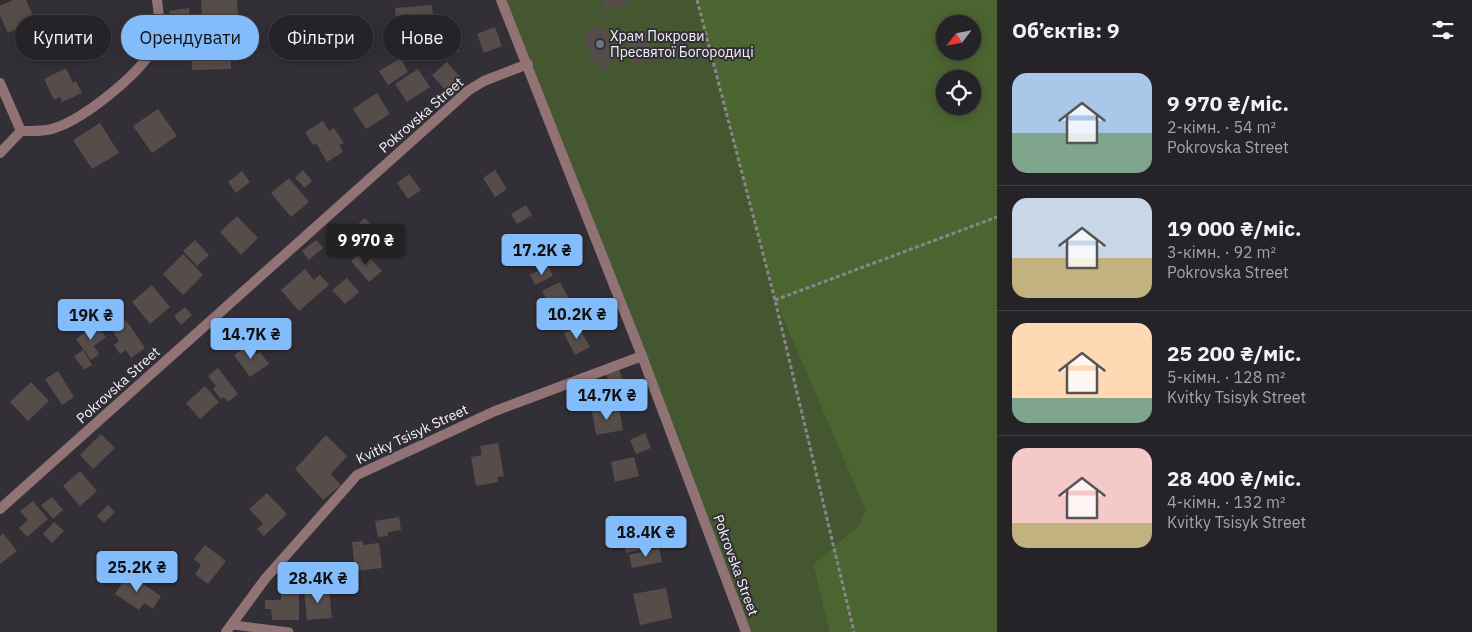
<!DOCTYPE html>
<html lang="uk">
<meta charset="utf-8">
<style>
body{margin:0;font-family:"IBM Plex Sans",sans-serif;background:#2e2b30;color:#f1f3f6;height:100vh;display:flex;flex-direction:column;font-size:19px;white-space:nowrap}
*{box-sizing:border-box;margin:0}
p{font-size:16px;color:#a4a4a8}
.icon{flex:none;width:28px;height:28px;fill:none;stroke:currentColor;stroke-width:2;stroke-linecap:round;stroke-linejoin:round}
.map{position:relative;flex:1;overflow:hidden}
.drawer{display:flex;flex-direction:column;background:#262328;width:475px}
.drawer>*{flex:none}
.hud{position:absolute;left:15px;top:15px;width:475px;height:45px;display:flex;gap:10px}
.needle{width:32px;rotate:238deg}
.buttons{position:absolute;left:936px;top:15px;display:grid;gap:10px}
.buttons a{display:grid;place-items:center;width:45px;height:45px;border-radius:50%;background:#262328;box-shadow:0 2px 12px #0003,0 0 0 1px #424045;font-size:25px}
.price{position:absolute;translate:-50% -42px;padding:0 11px;border-radius:5px;background:#83bcfb;color:#111;font-size:16px;line-height:32px;filter:drop-shadow(0 1px 2px #0008)}
.price::after{content:'';position:absolute;left:50%;top:30px;width:15px;height:11px;margin-left:-8px;background:inherit;clip-path:polygon(0 0,100% 0,50% 100%)}
.price.selected{background:#222;color:#fff}
ul{padding:0;list-style:none}
li{display:flex;align-items:center;gap:15px;height:125px;padding:0 15px}
li+li{border-top:1px solid #424045}
li span{display:grid;place-items:center;flex:none;width:140px;height:100px;border-radius:15px;color:#555}
li>.icon{margin-inline-start:auto}
span .icon{width:60px;height:60px;fill:#fffc;stroke-width:1}
li b{font-size:21px}
h2{display:flex;justify-content:space-between;align-items:center;height:60px;padding:0 15px;font-size:21px}
.chip{padding:0 18px;border-radius:22px;background:#262328;box-shadow:0 2px 12px #0003,0 0 0 1px #424045;font-size:18px;line-height:45px}
.chip.selected{background:#83bcfb;color:#111}
main{display:flex;flex:1;min-height:0}
.map>svg:first-child{display:block}
.green{fill:#445730}
.forest{fill:#4b6530;fill-rule:evenodd}
.building{fill:#564d4a}
.lines{fill:none;stroke-linecap:round;stroke-linejoin:round}
.path{stroke:#88858b;stroke-width:3;stroke-dasharray:4 2.5;stroke-linecap:butt}
.service{stroke:#927375;stroke-width:9}
.minor{stroke:#927375;stroke-width:10}
.tertiary{stroke:#927375;stroke-width:10}
.worship-dot{fill:#6b7280;stroke:#322f36;stroke-width:2}
.labels{text-anchor:middle;dominant-baseline:central;stroke-width:4;stroke-linejoin:round;paint-order:stroke}
.poi-label{font-size:14px;fill:#f6f3f8;stroke:#322f36;text-anchor:start}
.street-label{font-size:14px;fill:#f6f3f8;stroke:#322f36}
</style>
<main>
<div class="map">
<svg width="997" height="632" viewBox="0 0 997 632">
<rect width="100%" height="100%" fill="#322f36"/>
<path class="green" d="M 501,0 L 697,0 L 775,300 L 865,510 L 859,525 L 813,564 L 829,632 L 746,632 Z"/>
<path class="forest" d="M 697,0 L 997,0 L 997,632 L 829,632 L 813,564 L 859,525 L 865,510 L 775,300 ZM 945,24 L 972,24 L 972,51 L 945,51 ZM 945,79 L 972,79 L 972,106 L 945,106 Z"/>
<g class="building">
<path d="M 13,0 L 26,0 L 35,20 L 8,33 L 0,16 L 0,6 Z"/>
<path d="M 201,0 L 237,0 L 238,14 L 202,17 Z"/>
<path d="M 605,0 L 629,0 L 630,3 L 605,9 L 603,1 Z"/>
<path d="M 432,5 L 434,26 L 397,30 L 395,8 Z"/>
<path d="M 189,8 L 191,30 L 172,32 L 169,11 Z"/>
<path d="M 598,26 L 607,33 L 616,54 L 610,56 L 613,65 L 602,69 L 598,60 L 593,62 L 584,39 L 588,29 Z"/>
<path d="M 495,27 L 502,46 L 484,53 L 477,34 Z"/>
<path d="M 70,28 L 79,58 L 67,61 L 58,32 Z"/>
<path d="M 456,29 L 459,52 L 436,55 L 433,32 Z"/>
<path d="M 647,33 L 654,59 L 634,65 L 626,40 Z"/>
<path d="M 230,45 L 231,69 L 192,70 L 191,46 Z"/>
<path d="M 401,58 L 408,72 L 388,85 L 379,71 Z"/>
<path d="M 447,62 L 462,79 L 447,92 L 432,75 Z"/>
<path d="M 66,68 L 73,83 L 76,81 L 82,93 L 62,102 L 60,97 L 54,100 L 44,79 Z"/>
<path d="M 418,69 L 430,87 L 407,102 L 395,84 Z"/>
<path d="M 377,93 L 390,114 L 366,129 L 353,109 Z"/>
<path d="M 158,109 L 177,136 L 152,153 L 133,126 Z"/>
<path d="M 323,121 L 329,131 L 334,128 L 344,143 L 339,145 L 343,152 L 327,162 L 316,143 L 313,145 L 305,132 Z"/>
<path d="M 100,123 L 119,153 L 92,169 L 73,140 Z"/>
<path d="M 303,170 L 312,181 L 305,188 L 295,178 Z"/>
<path d="M 495,170 L 507,189 L 495,197 L 483,178 Z"/>
<path d="M 242,171 L 250,182 L 236,193 L 228,182 Z"/>
<path d="M 409,174 L 421,190 L 408,199 L 397,183 Z"/>
<path d="M 289,178 L 309,202 L 291,217 L 271,193 Z"/>
<path d="M 526,205 L 532,215 L 517,224 L 511,214 Z"/>
<path d="M 237,216 L 258,238 L 241,255 L 220,232 Z"/>
<path d="M 365,218 L 378,234 L 361,248 L 348,233 Z"/>
<path d="M 195,240 L 209,255 L 197,266 L 183,251 Z"/>
<path d="M 316,240 L 323,248 L 309,260 L 302,251 Z"/>
<path d="M 363,250 L 382,271 L 369,282 L 351,261 Z"/>
<path d="M 183,254 L 203,275 L 183,295 L 163,274 Z"/>
<path d="M 548,266 L 553,276 L 535,285 L 530,275 Z"/>
<path d="M 305,269 L 314,280 L 320,275 L 329,285 L 299,311 L 281,290 Z"/>
<path d="M 347,278 L 359,292 L 345,304 L 332,290 Z"/>
<path d="M 560,282 L 575,310 L 557,319 L 542,291 Z"/>
<path d="M 152,285 L 170,307 L 150,324 L 132,302 Z"/>
<path d="M 185,307 L 192,315 L 181,325 L 174,316 Z"/>
<path d="M 595,309 L 601,321 L 584,328 L 579,316 Z"/>
<path d="M 126,320 L 145,348 L 131,358 L 126,350 L 120,354 L 114,345 L 119,341 L 112,330 Z"/>
<path d="M 96,324 L 106,337 L 94,346 L 99,354 L 91,360 L 76,339 Z"/>
<path d="M 578,326 L 590,347 L 575,355 L 564,333 Z"/>
<path d="M 249,344 L 257,354 L 260,352 L 269,364 L 250,377 L 234,355 Z"/>
<path d="M 83,350 L 92,365 L 84,370 L 74,356 Z"/>
<path d="M 218,368 L 238,394 L 228,402 L 224,397 L 221,399 L 213,389 L 216,386 L 208,376 Z"/>
<path d="M 619,369 L 624,383 L 611,388 L 606,374 Z"/>
<path d="M 58,371 L 74,397 L 62,405 L 45,379 Z"/>
<path d="M 31,382 L 49,401 L 28,421 L 10,402 Z"/>
<path d="M 605,384 L 608,394 L 590,399 L 588,389 Z"/>
<path d="M 205,386 L 219,402 L 200,419 L 186,403 Z"/>
<path d="M 619,407 L 623,430 L 596,435 L 592,411 Z"/>
<path d="M 645,433 L 651,448 L 636,454 L 630,440 Z"/>
<path d="M 101,434 L 115,448 L 93,469 L 80,455 Z"/>
<path d="M 326,435 L 347,456 L 331,474 L 341,485 L 323,500 L 295,469 Z"/>
<path d="M 498,443 L 504,476 L 497,477 L 498,482 L 476,486 L 471,457 L 482,455 L 480,446 Z"/>
<path d="M 634,457 L 639,476 L 615,482 L 611,462 Z"/>
<path d="M 80,471 L 97,491 L 80,506 L 63,486 Z"/>
<path d="M 267,493 L 287,514 L 264,536 L 257,529 L 263,524 L 249,509 Z"/>
<path d="M 52,497 L 63,510 L 53,519 L 41,505 Z"/>
<path d="M 33,501 L 48,519 L 27,537 L 19,528 L 28,520 L 20,511 Z"/>
<path d="M 108,505 L 115,512 L 104,523 L 97,516 Z"/>
<path d="M 399,517 L 401,530 L 388,532 L 388,536 L 378,537 L 375,521 Z"/>
<path d="M 54,522 L 64,531 L 52,543 L 43,534 Z"/>
<path d="M 650,523 L 655,546 L 626,553 L 620,529 Z"/>
<path d="M 3,533 L 17,551 L 0,564 L 0,536 Z"/>
<path d="M 363,541 L 363,545 L 379,543 L 382,568 L 355,571 L 352,542 Z"/>
<path d="M 205,545 L 226,561 L 208,584 L 195,574 L 201,565 L 194,559 Z"/>
<path d="M 659,548 L 662,562 L 632,568 L 629,555 Z"/>
<path d="M 128,574 L 161,596 L 153,609 L 144,603 L 139,610 L 115,594 Z"/>
<path d="M 329,588 L 332,618 L 307,620 L 304,590 Z"/>
<path d="M 666,588 L 672,618 L 640,625 L 633,594 Z"/>
<path d="M 281,590 L 299,590 L 299,620 L 272,620 L 271,609 L 265,609 L 265,600 L 281,600 Z"/>
</g>
<g class="lines">
<g class="path">
<path d="M 697,0 L 775,300 L 854,632"/>
<path d="M 775,300 L 997,217"/>
</g>
<path class="service" d="M 233,625 L 289,632"/>
<g class="minor">
<path d="M 0,83 L 21,131 L 0,153"/>
<path d="M 21,131 C 33,131 44,132 55,128 C 85,118 137,76 153,49 C 162,34 159,16 157,0"/>
<path d="M 226,632 L 265,579 L 357,475 L 495,411 L 642,356"/>
</g>
<g class="tertiary">
<path d="M 501,0 L 642,356 L 746,632"/>
<path d="M 0,509 L 469,90 L 484,81 L 528,64"/>
</g>
</g>
<circle class="worship-dot" cx="600" cy="44" r="5"/>
<g class="labels">
<g class="poi-label">
<text x="610" y="36">Храм Покрови<tspan x="610" dy="16">Пресвятої Богородиці</tspan></text>
</g>
<g class="street-label">
<text transform="translate(421 115) rotate(-41)">Pokrovska Street</text>
<text transform="translate(118 385) rotate(-42)">Pokrovska Street</text>
<text transform="translate(412 434) rotate(-25)">Kvitky Tsisyk Street</text>
<text transform="translate(736 565) rotate(70)">Pokrovska Street</text>
</g>
</g>
</svg>
<div class="buttons">
<a><svg class="needle" viewBox="-14 -14 28 28"><path d="M0-13l5 13h-10z" fill="#e53935"/><path d="M0 13l5-13h-10z" fill="#a4a4a8"/></svg></a>
<a><svg class="icon" aria-label="locate" viewBox="0 0 24 24"><circle cx="12" cy="12" r="6"/><path d="M12 2v4M12 18v4M2 12h4M18 12h4"/></svg></a>
</div>
<b class="price selected" style="left:366px;top:266px">9 970 ₴</b>
<b class="price" style="left:542px;top:276px">17.2K ₴</b>
<b class="price" style="left:577px;top:340px">10.2K ₴</b>
<b class="price" style="left:91px;top:341px">19K ₴</b>
<b class="price" style="left:251px;top:360px">14.7K ₴</b>
<b class="price" style="left:607px;top:421px">14.7K ₴</b>
<b class="price" style="left:646px;top:558px">18.4K ₴</b>
<b class="price" style="left:137px;top:593px">25.2K ₴</b>
<b class="price" style="left:318px;top:604px">28.4K ₴</b>
<div class="hud">
<a class="chip">Купити</a>
<a class="chip selected">Орендувати</a>
<a class="chip">Фільтри</a>
<a class="chip">Нове</a>
</div>
</div>
<section class="drawer">
<h2>Об’єктів: 9<svg class="icon" aria-label="filters" viewBox="0 0 24 24"><path d="M4 7h16M4 17h16"/><circle cx="9" cy="7" r="2"/><circle cx="15" cy="17" r="2"/></svg></h2>
<ul>
<li><span style="background:linear-gradient(#a9c7e8 60%,#7fa58c 0)"><svg class="icon" aria-label="home" viewBox="0 0 24 24"><path d="M3 11l9-7 9 7M6 9v11h12V9"/></svg></span><div><b>9 970 ₴/міс.</b><p>2-кімн. · 54 m²</p><p>Pokrovska Street</p></div></li>
<li><span style="background:linear-gradient(#c9d6e8 60%,#c2b280 0)"><svg class="icon" aria-label="home" viewBox="0 0 24 24"><path d="M3 11l9-7 9 7M6 9v11h12V9"/></svg></span><div><b>19 000 ₴/міс.</b><p>3-кімн. · 92 m²</p><p>Pokrovska Street</p></div></li>
<li><span style="background:linear-gradient(#ffd9b3 75%,#7fa58c 0)"><svg class="icon" aria-label="home" viewBox="0 0 24 24"><path d="M3 11l9-7 9 7M6 9v11h12V9"/></svg></span><div><b>25 200 ₴/міс.</b><p>5-кімн. · 128 m²</p><p>Kvitky Tsisyk Street</p></div></li>
<li><span style="background:linear-gradient(#f6c9c9 75%,#c2b280 0)"><svg class="icon" aria-label="home" viewBox="0 0 24 24"><path d="M3 11l9-7 9 7M6 9v11h12V9"/></svg></span><div><b>28 400 ₴/міс.</b><p>4-кімн. · 132 m²</p><p>Kvitky Tsisyk Street</p></div></li>
</ul>
</section>
</main>
